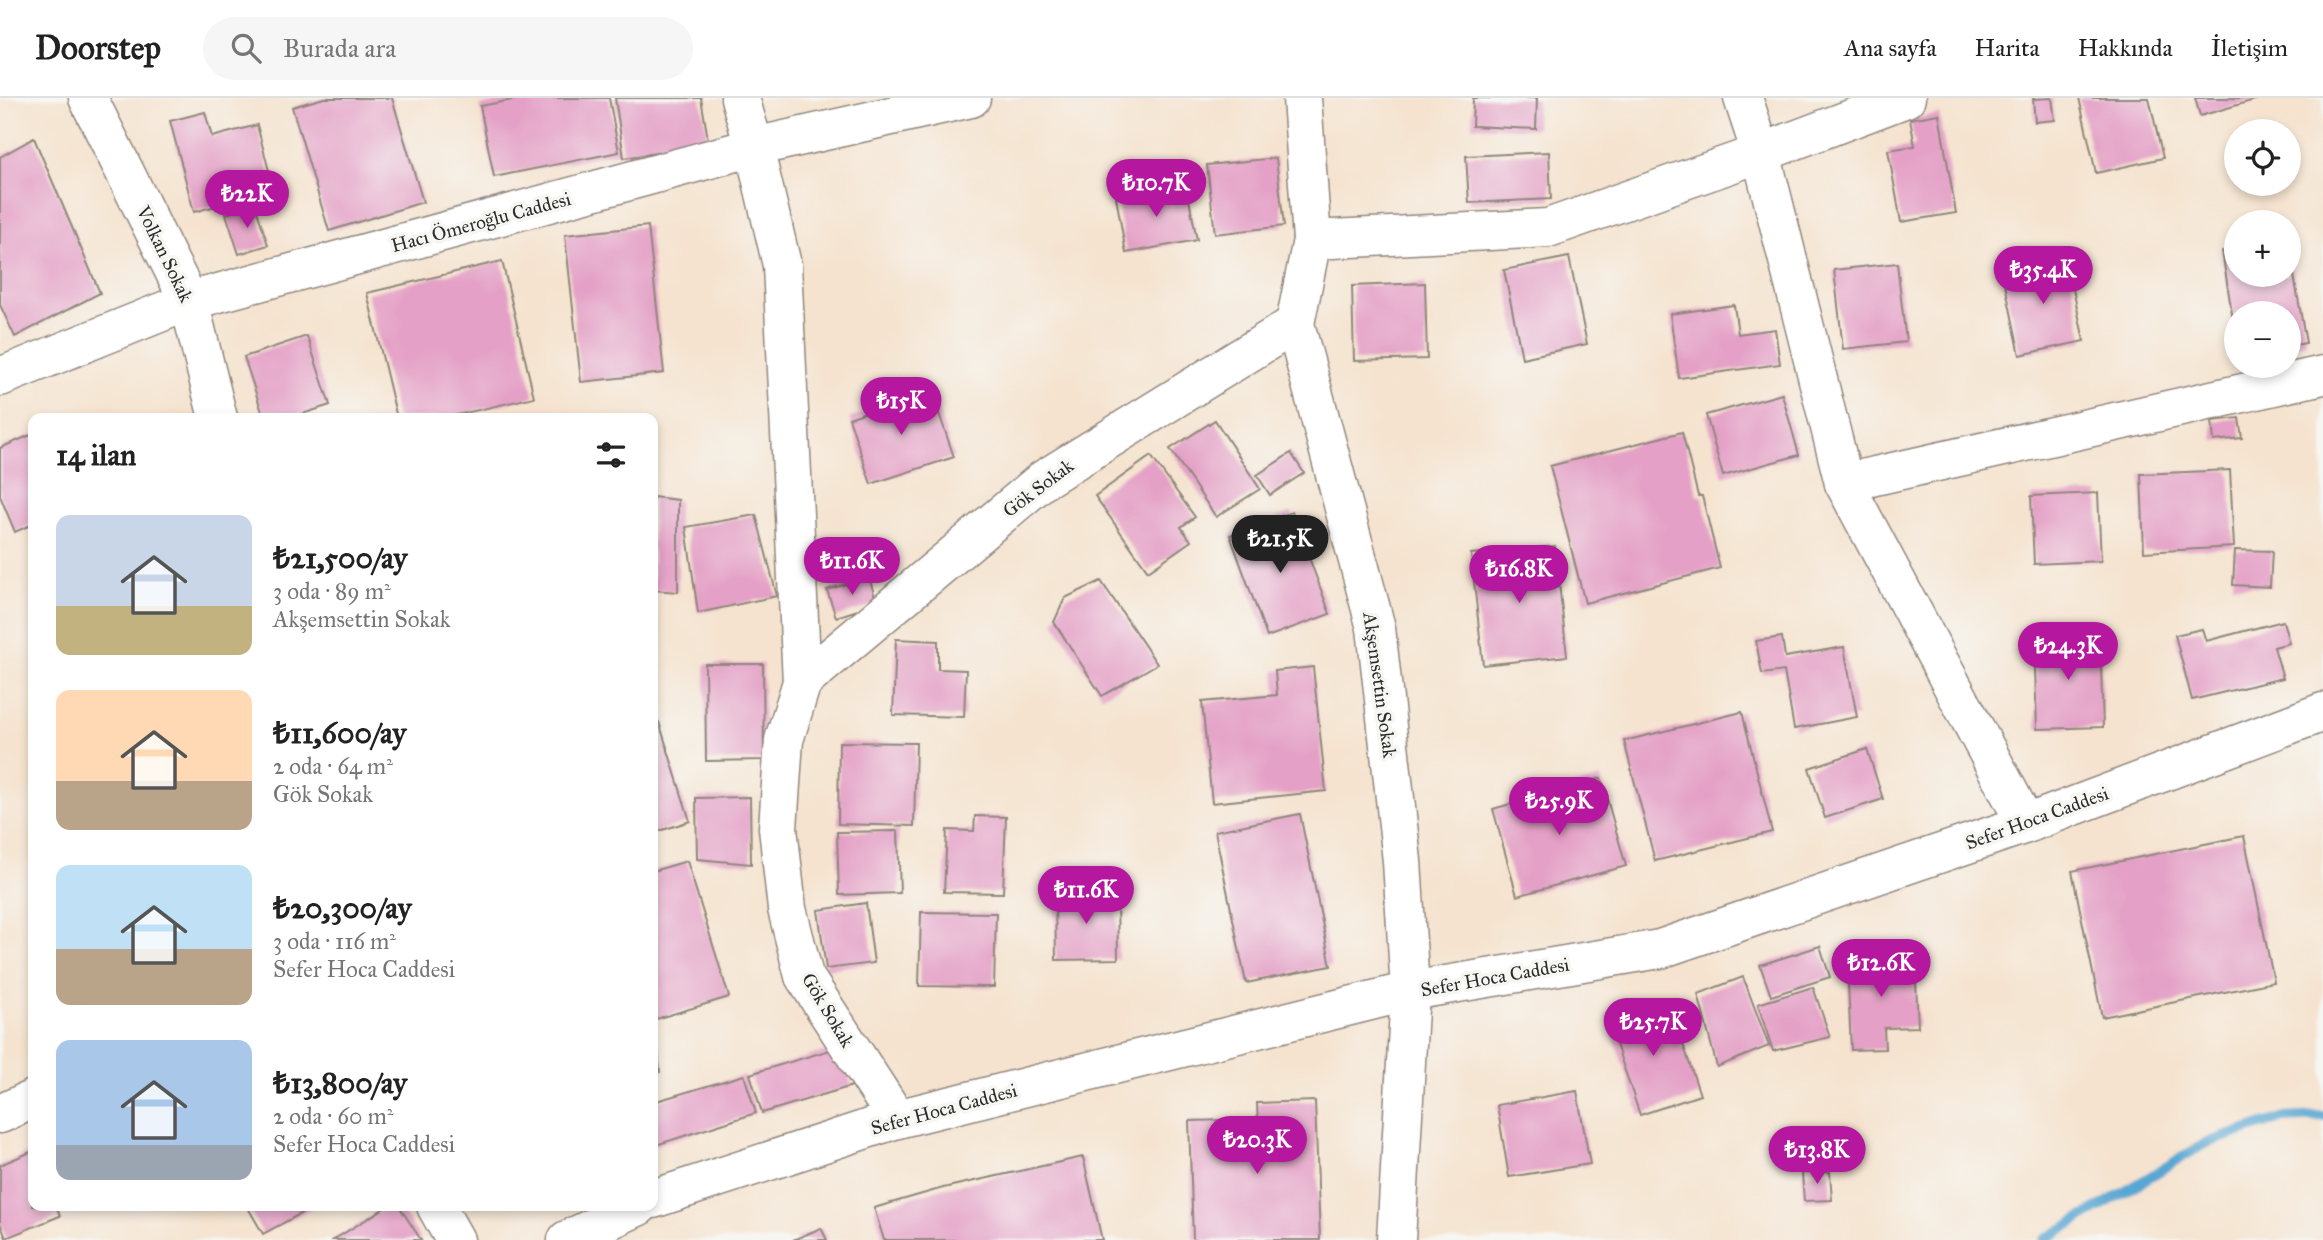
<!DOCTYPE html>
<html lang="tr">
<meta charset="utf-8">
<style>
body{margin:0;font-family:"IM FELL Great Primer",serif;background:#f6f6f6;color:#222;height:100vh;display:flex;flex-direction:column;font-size:26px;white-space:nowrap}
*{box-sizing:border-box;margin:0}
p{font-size:23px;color:#767676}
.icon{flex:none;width:38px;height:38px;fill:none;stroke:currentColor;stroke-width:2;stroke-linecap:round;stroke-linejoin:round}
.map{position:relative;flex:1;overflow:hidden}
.side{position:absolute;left:28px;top:315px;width:630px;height:798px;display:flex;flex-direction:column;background:#fff;border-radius:14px;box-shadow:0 4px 10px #0003}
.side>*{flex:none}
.fabs{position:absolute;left:2224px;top:21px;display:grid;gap:14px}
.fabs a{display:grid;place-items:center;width:77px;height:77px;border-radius:50%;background:#fff;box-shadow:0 4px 10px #0003;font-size:35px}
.price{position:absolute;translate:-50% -60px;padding:0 16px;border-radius:24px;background:#b5179e;color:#fff;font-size:23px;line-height:46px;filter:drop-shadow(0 2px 4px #0008)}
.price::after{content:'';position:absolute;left:50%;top:42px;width:21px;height:16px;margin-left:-10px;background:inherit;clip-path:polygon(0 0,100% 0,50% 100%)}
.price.selected{background:#222;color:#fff}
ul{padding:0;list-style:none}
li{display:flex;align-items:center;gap:21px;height:175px;padding:0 28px}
li span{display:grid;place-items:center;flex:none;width:196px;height:140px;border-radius:14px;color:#555}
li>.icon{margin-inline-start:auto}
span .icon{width:84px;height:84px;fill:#fffc;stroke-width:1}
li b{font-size:30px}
h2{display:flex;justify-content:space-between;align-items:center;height:84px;padding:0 28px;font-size:30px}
header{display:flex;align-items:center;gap:42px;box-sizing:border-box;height:98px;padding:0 35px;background:#fff;border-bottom:2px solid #e0e0e0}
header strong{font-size:33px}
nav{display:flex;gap:38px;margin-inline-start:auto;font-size:24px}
.search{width:490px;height:63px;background:#f6f6f6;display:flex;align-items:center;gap:18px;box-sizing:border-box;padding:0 24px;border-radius:38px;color:#767676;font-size:26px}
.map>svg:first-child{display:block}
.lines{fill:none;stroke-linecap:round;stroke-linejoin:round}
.stream{stroke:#59a6d2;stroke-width:10}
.building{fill:#e4a0c6}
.street-casing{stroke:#90877d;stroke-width:41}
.secondary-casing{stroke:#90877d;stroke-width:41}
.street{stroke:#fff;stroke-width:38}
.secondary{stroke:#fff;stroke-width:38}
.labels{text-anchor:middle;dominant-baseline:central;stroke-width:7;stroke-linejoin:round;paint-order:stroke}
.street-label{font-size:19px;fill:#2b2b2b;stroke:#f6f6f2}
</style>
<header>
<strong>Doorstep</strong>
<div class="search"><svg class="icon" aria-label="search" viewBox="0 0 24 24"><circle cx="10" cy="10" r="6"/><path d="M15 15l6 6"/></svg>Burada ara</div>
<nav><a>Ana sayfa</a><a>Harita</a><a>Hakkında</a><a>İletişim</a></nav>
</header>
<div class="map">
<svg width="2323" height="1142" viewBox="0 0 2323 1142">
<rect width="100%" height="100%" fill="#f6f6f2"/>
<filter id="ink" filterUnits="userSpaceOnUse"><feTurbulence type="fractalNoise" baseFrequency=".0143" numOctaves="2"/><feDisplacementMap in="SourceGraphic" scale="14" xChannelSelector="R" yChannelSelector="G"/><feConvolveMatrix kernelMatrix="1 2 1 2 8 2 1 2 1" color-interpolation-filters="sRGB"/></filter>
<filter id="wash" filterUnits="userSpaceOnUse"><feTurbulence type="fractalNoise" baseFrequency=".00686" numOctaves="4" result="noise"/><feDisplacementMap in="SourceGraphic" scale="28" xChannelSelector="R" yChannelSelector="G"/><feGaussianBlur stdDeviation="1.57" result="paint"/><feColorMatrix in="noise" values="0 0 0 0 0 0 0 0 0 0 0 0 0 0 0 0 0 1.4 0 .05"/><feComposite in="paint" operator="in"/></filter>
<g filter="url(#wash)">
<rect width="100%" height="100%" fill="#f5e3cf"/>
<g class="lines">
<path class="stream" d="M 2044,1142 L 2206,1045 L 2283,1020 L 2323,1018"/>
</g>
<g id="blocks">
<g class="building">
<path d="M 324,0 L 392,0 L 423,104 L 329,133 L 292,9 Z"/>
<path d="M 523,0 L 609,0 L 619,54 L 494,79 L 480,8 Z"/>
<path d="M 615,0 L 701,0 L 709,47 L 624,60 Z"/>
<path d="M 1473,0 L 1537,0 L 1536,31 L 1472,28 Z"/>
<path d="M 2052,0 L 2055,22 L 2035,24 L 2033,1 Z"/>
<path d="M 2079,0 L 2149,0 L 2163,60 L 2096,75 Z"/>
<path d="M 2195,0 L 2258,0 L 2258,1 L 2200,18 Z"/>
<path d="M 205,14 L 212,39 L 257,27 L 274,92 L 194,114 L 170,23 Z"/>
<path d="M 1939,16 L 1956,115 L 1901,124 L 1888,52 L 1915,48 L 1910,21 Z"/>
<path d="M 34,40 L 100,195 L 15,239 L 0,207 L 0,59 Z"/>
<path d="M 1549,54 L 1551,101 L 1469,105 L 1466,58 Z"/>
<path d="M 1276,60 L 1284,128 L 1215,136 L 1207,67 Z"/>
<path d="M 1186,86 L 1197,142 L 1126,155 L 1116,99 Z"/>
<path d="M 255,107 L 268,147 L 239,156 L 226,116 Z"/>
<path d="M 648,128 L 664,275 L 581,284 L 565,137 Z"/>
<path d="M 2289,149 L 2306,245 L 2289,248 L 2289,215 L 2236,215 L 2235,235 L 2222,153 L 2236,151 L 2236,177 L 2289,177 Z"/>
<path d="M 2066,158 L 2084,243 L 2020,257 L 2002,172 Z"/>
<path d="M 1569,159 L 1587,246 L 1522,260 L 1504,172 Z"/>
<path d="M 502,163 L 534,299 L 444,320 L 397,320 L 367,195 Z"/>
<path d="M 1897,165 L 1906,244 L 1843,251 L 1834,172 Z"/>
<path d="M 1425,185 L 1427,261 L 1354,263 L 1352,188 Z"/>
<path d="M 1734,207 L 1738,236 L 1775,231 L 1780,266 L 1679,280 L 1670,216 Z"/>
<path d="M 307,238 L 330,307 L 290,320 L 264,320 L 244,259 Z"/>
<path d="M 931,292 L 954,359 L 871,386 L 849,320 Z"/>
<path d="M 1782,296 L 1799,357 L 1723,378 L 1706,317 Z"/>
<path d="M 2239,320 L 2242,340 L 2214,343 L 2212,323 Z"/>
<path d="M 1215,322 L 1260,391 L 1216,419 L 1170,351 Z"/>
<path d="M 1682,334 L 1698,398 L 1702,398 L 1720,470 L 1585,505 L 1550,368 Z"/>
<path d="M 33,336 L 33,426 L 15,434 L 0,398 L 0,350 Z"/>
<path d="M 1291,355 L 1304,375 L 1270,397 L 1257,377 Z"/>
<path d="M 1151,358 L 1195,419 L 1181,429 L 1191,443 L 1148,473 L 1095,398 Z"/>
<path d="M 2230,372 L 2234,449 L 2144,454 L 2141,376 Z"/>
<path d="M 2098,395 L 2101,463 L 2034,466 L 2031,398 Z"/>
<path d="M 653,399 L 678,402 L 678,494 L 653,492 Z"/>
<path d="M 1292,414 L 1330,516 L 1267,539 L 1230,437 Z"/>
<path d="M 756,417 L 777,498 L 698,515 L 686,429 Z"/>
<path d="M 1555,448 L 1567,558 L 1483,567 L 1471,456 Z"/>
<path d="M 2235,452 L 2272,453 L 2270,489 L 2233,487 Z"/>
<path d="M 869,479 L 877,506 L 836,519 L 827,492 Z"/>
<path d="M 1101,483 L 1157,566 L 1102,598 L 1054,524 L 1065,500 Z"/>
<path d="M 2283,523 L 2289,545 L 2274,549 L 2283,580 L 2192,602 L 2175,537 L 2202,531 L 2206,543 Z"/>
<path d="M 2100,537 L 2103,629 L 2037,631 L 2034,539 Z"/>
<path d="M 1782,539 L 1785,559 L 1844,549 L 1857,619 L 1794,631 L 1784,573 L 1762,576 L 1756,543 Z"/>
<path d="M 896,541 L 938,543 L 938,571 L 966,572 L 964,619 L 893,617 Z"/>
<path d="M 705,566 L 763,566 L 764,662 L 706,663 Z"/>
<path d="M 1313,569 L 1326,693 L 1212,705 L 1202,604 L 1277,597 L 1275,573 Z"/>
<path d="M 1742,614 L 1772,734 L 1655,763 L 1624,643 Z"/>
<path d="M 659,624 L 690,723 L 653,735 L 653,626 Z"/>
<path d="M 839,644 L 916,645 L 914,728 L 838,726 Z"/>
<path d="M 1867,651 L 1883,701 L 1825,720 L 1809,670 Z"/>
<path d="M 1601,680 L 1626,768 L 1517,798 L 1493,711 Z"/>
<path d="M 750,699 L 751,766 L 697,761 L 696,700 Z"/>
<path d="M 1300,716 L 1331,868 L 1246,885 L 1215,733 Z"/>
<path d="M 975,718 L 1006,719 L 1003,795 L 944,794 L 947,732 L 974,733 Z"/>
<path d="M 898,733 L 900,795 L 839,797 L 837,734 Z"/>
<path d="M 2244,738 L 2274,884 L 2102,919 L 2072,773 Z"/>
<path d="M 687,763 L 729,899 L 653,922 L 653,773 Z"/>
<path d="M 1117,794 L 1118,861 L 1056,862 L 1055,795 Z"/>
<path d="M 866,805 L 874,865 L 826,871 L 818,812 Z"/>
<path d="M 921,814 L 996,815 L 994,889 L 919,888 Z"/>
<path d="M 1820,848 L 1830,879 L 1771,898 L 1760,867 Z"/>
<path d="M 1915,859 L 1918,929 L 1884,930 L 1885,951 L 1851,952 L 1847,862 Z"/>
<path d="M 1743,879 L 1769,948 L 1717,969 L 1698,896 Z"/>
<path d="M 1813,889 L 1830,939 L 1773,953 L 1758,906 Z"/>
<path d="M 1643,906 L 1648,917 L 1671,910 L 1700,997 L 1640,1017 L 1606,917 Z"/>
<path d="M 840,949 L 852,988 L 762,1015 L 750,976 Z"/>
<path d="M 658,952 L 660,974 L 653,975 L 653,953 Z"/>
<path d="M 744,977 L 756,1015 L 653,1048 L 653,1004 Z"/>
<path d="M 1577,993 L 1590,1066 L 1509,1079 L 1497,1007 Z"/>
<path d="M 1315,1003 L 1320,1142 L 1193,1142 L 1189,1023 L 1230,1022 L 1230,1029 L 1258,1028 L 1257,1005 Z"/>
<path d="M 33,1053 L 33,1108 L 56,1108 L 60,1118 L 6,1140 L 0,1125 L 0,1067 Z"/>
<path d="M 1083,1059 L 1102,1142 L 884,1142 L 874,1110 L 943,1090 Z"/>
<path d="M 1830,1074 L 1832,1102 L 1804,1103 L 1802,1075 Z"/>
<path d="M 247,1108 L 315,1108 L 263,1136 Z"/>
<path d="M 388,1108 L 399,1108 L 421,1142 L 333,1142 Z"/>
<path d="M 821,1130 L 827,1142 L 793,1142 Z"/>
</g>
</g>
</g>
<g filter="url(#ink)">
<use href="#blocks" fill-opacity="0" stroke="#90877d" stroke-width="2"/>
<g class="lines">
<defs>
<g id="street">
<path d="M 88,0 L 189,203 L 218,320"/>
<path d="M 740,0 L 754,49 L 782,167 L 802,584 L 784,642 L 778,730 L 787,811 L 804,878 L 897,1021"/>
<path d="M 1743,0 L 1761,55 L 1844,385 L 2026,726"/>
<path d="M 1312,142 L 1548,130 L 1761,55 L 1906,0"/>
<path d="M 1844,385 L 2323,277"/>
<path d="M 802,584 L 1043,382 L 1295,226"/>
<path d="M 0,1016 L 33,1001"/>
<path d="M 436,1108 L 455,1142"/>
</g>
<g id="secondary">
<path d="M 1302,0 L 1312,142 L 1295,226 L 1376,530 L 1402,763 L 1410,893 L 1396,1142"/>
<path d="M 0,279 L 189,203 L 754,49 L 971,0"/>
<path d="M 653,1101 L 897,1021 L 1410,893 L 1660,851 L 2026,726 L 2323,614"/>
<path d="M 567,1142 L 639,1108"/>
</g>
</defs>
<use href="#street" class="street-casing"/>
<use href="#secondary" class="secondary-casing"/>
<use href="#street" class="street"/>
<use href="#secondary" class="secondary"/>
</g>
</g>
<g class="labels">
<g class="street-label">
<text transform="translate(481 124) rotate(-15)">Hacı Ömeroğlu Caddesi</text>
<text transform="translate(165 156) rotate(64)">Volkan Sokak</text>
<text transform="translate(1038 390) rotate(-37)">Gök Sokak</text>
<text transform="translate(1380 587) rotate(82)">Akşemsettin Sokak</text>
<text transform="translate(2037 720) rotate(-20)">Sefer Hoca Caddesi</text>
<text transform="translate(1495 879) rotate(-10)">Sefer Hoca Caddesi</text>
<text transform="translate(828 912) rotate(59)">Gök Sokak</text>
<text transform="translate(944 1011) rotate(-15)">Sefer Hoca Caddesi</text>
</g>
</g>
</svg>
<div class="fabs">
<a><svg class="icon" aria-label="locate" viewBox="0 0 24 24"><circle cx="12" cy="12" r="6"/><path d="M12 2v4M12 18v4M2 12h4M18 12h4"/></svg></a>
<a>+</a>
<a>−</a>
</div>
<b class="price" style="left:1156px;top:121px">₺10.7K</b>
<b class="price" style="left:247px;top:132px">₺22K</b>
<b class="price" style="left:2043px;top:208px">₺35.4K</b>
<b class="price" style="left:901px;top:339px">₺15K</b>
<b class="price selected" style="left:1280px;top:477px">₺21.5K</b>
<b class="price" style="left:852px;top:499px">₺11.6K</b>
<b class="price" style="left:1519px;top:507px">₺16.8K</b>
<b class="price" style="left:2068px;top:584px">₺24.3K</b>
<b class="price" style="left:1559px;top:739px">₺25.9K</b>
<b class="price" style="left:1086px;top:828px">₺11.6K</b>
<b class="price" style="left:1881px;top:901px">₺12.6K</b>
<b class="price" style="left:1653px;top:960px">₺25.7K</b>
<b class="price" style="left:1257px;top:1078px">₺20.3K</b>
<b class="price" style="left:1817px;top:1088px">₺13.8K</b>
<section class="side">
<h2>14 ilan<svg class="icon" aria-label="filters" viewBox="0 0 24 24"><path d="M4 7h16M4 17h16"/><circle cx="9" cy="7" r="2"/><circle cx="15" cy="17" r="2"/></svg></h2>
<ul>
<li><span style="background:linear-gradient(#c9d6e8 65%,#c2b280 0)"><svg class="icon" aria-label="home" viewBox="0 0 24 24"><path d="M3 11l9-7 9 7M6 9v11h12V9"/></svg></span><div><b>₺21,500/ay</b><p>3 oda · 89 m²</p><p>Akşemsettin Sokak</p></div></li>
<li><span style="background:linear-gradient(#ffd9b3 65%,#b9a48a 0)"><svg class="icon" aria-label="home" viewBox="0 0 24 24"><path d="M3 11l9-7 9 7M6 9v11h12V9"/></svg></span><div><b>₺11,600/ay</b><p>2 oda · 64 m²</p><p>Gök Sokak</p></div></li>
<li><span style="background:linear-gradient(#bfe0f5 60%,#b9a48a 0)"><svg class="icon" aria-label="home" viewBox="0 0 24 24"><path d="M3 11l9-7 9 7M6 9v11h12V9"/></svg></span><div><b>₺20,300/ay</b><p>3 oda · 116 m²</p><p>Sefer Hoca Caddesi</p></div></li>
<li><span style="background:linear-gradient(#a9c7e8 75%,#9aa5b1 0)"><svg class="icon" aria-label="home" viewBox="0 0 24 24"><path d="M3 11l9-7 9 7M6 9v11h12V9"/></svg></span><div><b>₺13,800/ay</b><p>2 oda · 60 m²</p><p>Sefer Hoca Caddesi</p></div></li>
</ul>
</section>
</div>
